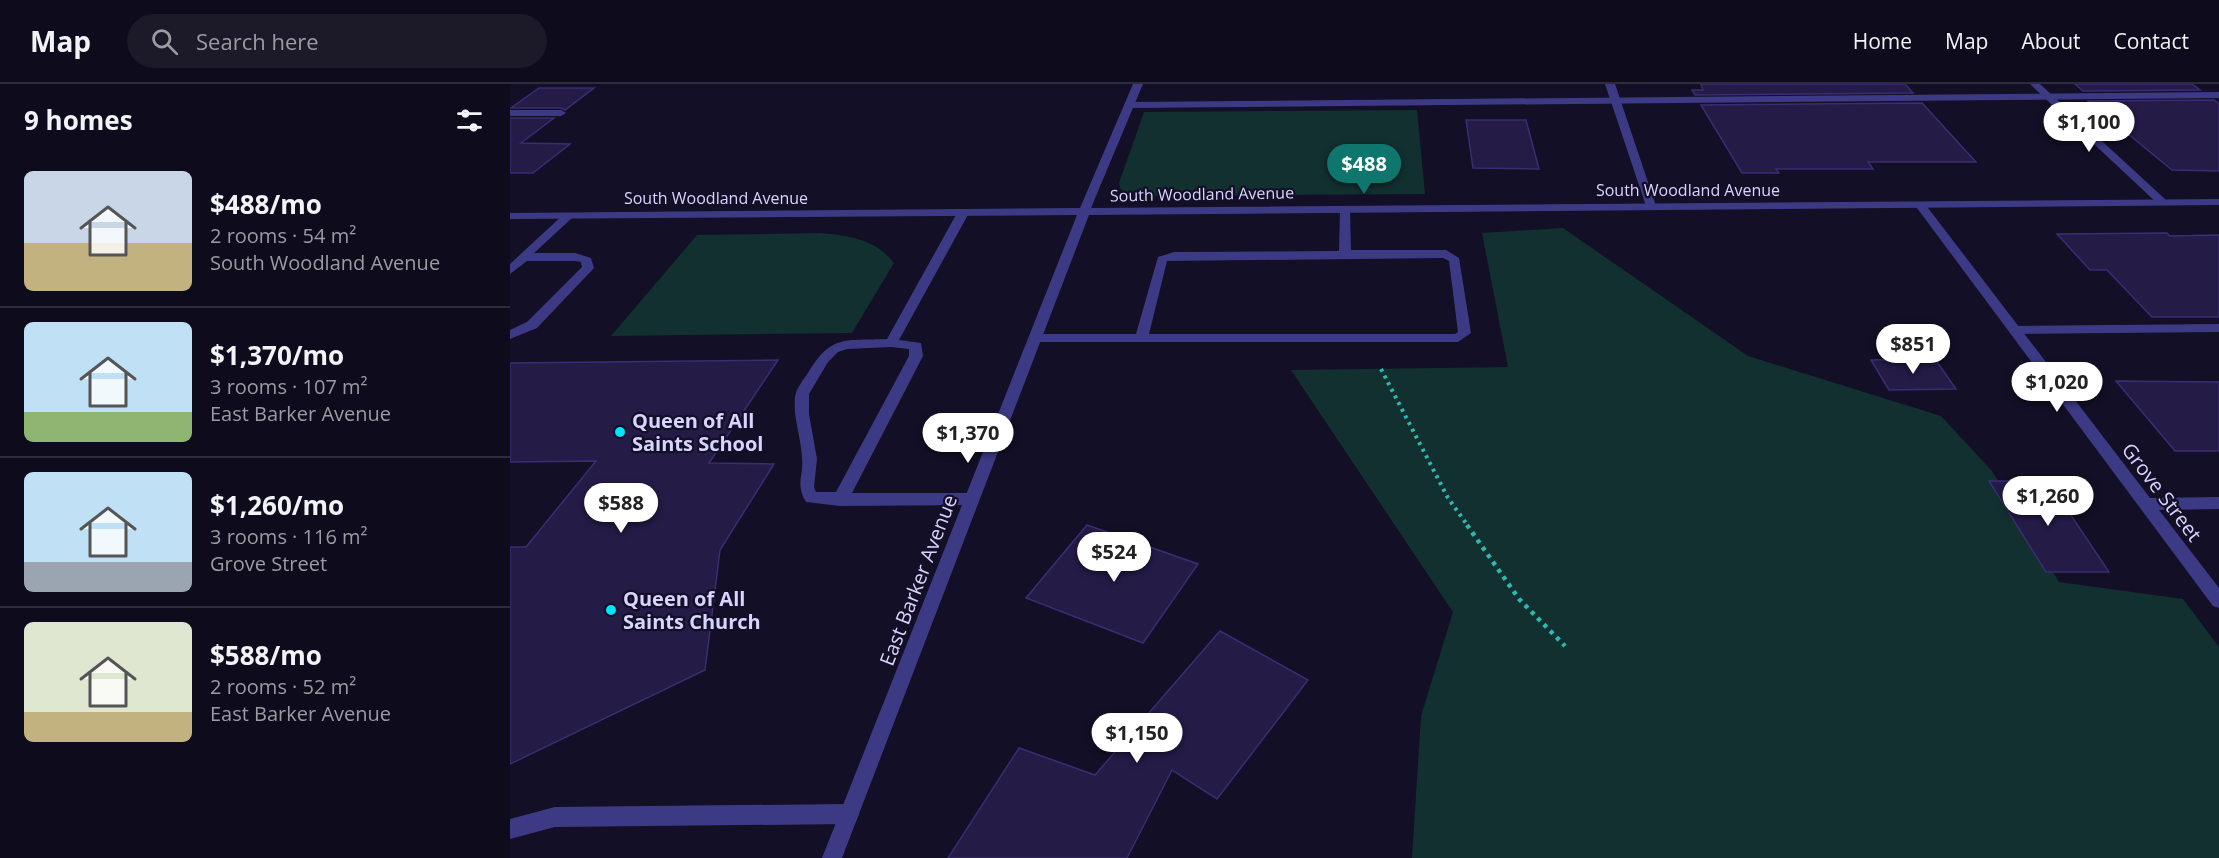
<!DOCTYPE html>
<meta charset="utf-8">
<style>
body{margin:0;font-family:"Open Sans",sans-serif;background:#1c1929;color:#f1f3f6;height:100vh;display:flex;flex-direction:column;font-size:22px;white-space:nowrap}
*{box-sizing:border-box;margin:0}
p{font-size:20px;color:#9b9ba3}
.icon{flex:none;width:33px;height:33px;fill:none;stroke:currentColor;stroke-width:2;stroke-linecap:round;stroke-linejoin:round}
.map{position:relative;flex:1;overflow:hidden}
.drawer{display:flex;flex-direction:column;background:#0e0b1c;width:510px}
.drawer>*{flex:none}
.price{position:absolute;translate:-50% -51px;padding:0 14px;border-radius:21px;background:#fff;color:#222;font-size:20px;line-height:39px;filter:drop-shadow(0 2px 3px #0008)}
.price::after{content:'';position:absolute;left:50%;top:36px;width:18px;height:14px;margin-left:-9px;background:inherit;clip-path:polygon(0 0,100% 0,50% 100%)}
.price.on{background:#0f766e;color:#fff}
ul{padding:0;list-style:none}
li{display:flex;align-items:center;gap:18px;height:150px;padding:0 24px}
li+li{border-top:2px solid #2e2b3b}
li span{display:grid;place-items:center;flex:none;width:168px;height:120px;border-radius:9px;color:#555}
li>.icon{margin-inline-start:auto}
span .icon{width:72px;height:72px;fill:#fffc;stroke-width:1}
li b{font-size:26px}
h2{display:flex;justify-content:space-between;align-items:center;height:72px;padding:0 24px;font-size:26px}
header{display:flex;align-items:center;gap:36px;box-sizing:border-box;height:84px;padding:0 30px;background:#0e0b1c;border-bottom:2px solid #2e2b3b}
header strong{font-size:28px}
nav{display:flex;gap:33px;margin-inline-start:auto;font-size:21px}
.search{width:420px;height:54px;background:#1c1929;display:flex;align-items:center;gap:15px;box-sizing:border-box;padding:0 21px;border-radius:33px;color:#9b9ba3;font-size:22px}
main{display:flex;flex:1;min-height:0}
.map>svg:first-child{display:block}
.green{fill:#12302f}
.building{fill:#241b47;stroke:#3b2d73;stroke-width:1.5}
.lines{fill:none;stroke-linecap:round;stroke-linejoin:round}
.path-far1{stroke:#2fb8b0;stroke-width:4;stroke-dasharray:3 4.5;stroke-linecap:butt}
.path{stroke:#2fb8b0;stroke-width:4.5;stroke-dasharray:4 5;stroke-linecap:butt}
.service{fill:#3d3a85;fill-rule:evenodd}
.minor{fill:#3d3a85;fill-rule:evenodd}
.tertiary{fill:#3d3a85;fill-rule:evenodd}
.poi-dot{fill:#00e5ff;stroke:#130f26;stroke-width:2}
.labels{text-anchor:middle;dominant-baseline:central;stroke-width:4.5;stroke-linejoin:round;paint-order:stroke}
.far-street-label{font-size:16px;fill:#d9d4ff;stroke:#130f26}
.poi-label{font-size:20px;font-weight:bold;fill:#d9d4ff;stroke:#130f26;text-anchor:start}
.street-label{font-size:20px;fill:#d9d4ff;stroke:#130f26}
</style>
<header>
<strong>Map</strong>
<div class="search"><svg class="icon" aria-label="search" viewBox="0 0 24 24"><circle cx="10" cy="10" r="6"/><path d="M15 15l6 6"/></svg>Search here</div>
<nav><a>Home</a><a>Map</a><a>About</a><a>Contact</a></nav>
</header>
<main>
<section class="drawer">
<h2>9 homes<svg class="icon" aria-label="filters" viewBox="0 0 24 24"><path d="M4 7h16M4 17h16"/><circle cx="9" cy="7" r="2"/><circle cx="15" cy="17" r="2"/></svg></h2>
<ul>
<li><span style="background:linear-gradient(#c9d6e8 60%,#c2b280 0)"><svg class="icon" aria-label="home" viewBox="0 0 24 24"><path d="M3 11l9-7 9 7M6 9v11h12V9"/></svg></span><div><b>$488/mo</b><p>2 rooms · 54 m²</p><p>South Woodland Avenue</p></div></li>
<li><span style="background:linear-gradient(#bfe0f5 75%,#8fb573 0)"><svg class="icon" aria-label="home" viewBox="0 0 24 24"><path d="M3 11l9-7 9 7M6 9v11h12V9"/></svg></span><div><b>$1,370/mo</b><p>3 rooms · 107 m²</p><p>East Barker Avenue</p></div></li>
<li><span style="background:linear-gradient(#bfe0f5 75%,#9aa5b1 0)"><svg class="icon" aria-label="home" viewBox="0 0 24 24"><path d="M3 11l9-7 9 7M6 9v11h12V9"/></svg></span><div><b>$1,260/mo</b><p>3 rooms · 116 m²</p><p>Grove Street</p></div></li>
<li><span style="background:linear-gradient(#dfe7d0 75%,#c2b280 0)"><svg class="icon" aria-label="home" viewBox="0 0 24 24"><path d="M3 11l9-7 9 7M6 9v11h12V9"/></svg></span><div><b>$588/mo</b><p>2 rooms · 52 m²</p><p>East Barker Avenue</p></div></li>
</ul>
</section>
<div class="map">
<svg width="1709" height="774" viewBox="0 0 1709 774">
<rect width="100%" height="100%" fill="#130f26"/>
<g class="green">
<path d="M 907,26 L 915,110 L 626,112 C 618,110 610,109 609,99 L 634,28 Z"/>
<path d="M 1053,144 L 1238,272 L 1431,332 L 1482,387 L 1549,498 L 1673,515 L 1709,563 L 1709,774 L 902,774 L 911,632 L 943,528 L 781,286 L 998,283 L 972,149 Z"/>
<path d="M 311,149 C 340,152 365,155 384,179 L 342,249 L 101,252 L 187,151 Z"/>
</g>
<g class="building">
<path d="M 1191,0 L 1395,0 L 1403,9 L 1185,11 L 1182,6 L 1193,6 Z"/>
<path d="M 1565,0 L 1682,0 L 1690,6 L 1573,7 Z"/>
<path d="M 29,4 L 84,4 L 55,26 L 51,24 L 1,24 Z"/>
<path d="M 1704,16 L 1709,20 L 1709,87 L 1662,86 L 1578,17 Z"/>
<path d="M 1412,19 L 1466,78 L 1358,78 L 1363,85 L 1266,85 L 1269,89 L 1232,89 L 1191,21 Z"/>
<path d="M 0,34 L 44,34 L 11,59 L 60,60 L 23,89 L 0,89 Z"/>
<path d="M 956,36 L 1016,36 L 1029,85 L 963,84 Z"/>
<path d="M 1657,149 L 1660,152 L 1709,151 L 1709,233 L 1642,233 L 1597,186 L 1580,186 L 1547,150 Z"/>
<path d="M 1425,275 L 1446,305 L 1379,306 L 1361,276 Z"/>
<path d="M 268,276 L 199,379 L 264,380 L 210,466 L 195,586 L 0,680 L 0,463 L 16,463 L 86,377 L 0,378 L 0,279 Z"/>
<path d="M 1606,297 L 1709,298 L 1709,367 L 1665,367 Z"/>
<path d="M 1479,397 L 1538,397 L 1599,488 L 1536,488 Z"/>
<path d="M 577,441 L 688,480 L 633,559 L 516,514 Z"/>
<path d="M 710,547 L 798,596 L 707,715 L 662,686 L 617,774 L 438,774 L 509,664 L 585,691 Z"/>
</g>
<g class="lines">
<path class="path-far1" d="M 871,285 L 938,414 L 958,442"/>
<path class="path" d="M 957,441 L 1009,515 L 1055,562"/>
<g class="service">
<path d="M 1709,8 L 1709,14 L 619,24 L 614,21 L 619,18 Z"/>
<path d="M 0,26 L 51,26 L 56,29 L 51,32 L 0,32 Z"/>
<path d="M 835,122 L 840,125 L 841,166 L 936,166 L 949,174 L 961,249 L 948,258 L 525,258 L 519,254 L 525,250 L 626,250 L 648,173 L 664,168 L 829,167 L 830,125 ZM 933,174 L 939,177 L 948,248 L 945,250 L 639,250 L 657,177 Z"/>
<path d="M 453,126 L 459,129 L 389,256 L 411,259 L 413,272 L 342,409 L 462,409 L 467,411 L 470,415 L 467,419 L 462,421 L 330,422 L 296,418 C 285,399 294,393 292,373 C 291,353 283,334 285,313 C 286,305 293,296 298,289 C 321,250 335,257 377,255 L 447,129 ZM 381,263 L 399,265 L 399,272 L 326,408 L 306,408 L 304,403 L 307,375 L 299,330 L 299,310 L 318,278 L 328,268 L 337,265 Z"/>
<path d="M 58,129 L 62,130 L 62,134 L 24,169 L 65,169 L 81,174 L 84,184 L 27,244 L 0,255 L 0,246 L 17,238 L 72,183 L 71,178 L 65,177 L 17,177 L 0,190 L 0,180 L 54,130 Z"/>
<path d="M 1709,240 L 1709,248 L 1505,250 L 1499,246 L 1505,242 Z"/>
<path d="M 339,720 L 346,723 L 349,730 L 346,737 L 339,740 L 45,743 L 0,755 L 0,735 L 45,723 Z"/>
</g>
<g class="minor">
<path d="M 1095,0 L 1105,0 L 1146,122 L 1145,124 L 1141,125 L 1136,122 Z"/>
<path d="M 1520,0 L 1530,0 L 1656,116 L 1656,120 L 1648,120 Z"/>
<path d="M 1411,119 L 1415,120 L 1640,414 L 1709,413 L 1709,425 L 1649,426 L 1709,504 L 1709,524 L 1703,522 L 1407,124 L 1406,122 Z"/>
</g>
<path class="tertiary" d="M 623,0 L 633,0 L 581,124 L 1709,115 L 1709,121 L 579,131 L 332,774 L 312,774 L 567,131 L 0,135 L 0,129 L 570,124 Z"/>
</g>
<g class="poi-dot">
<circle cx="110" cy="348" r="6"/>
<circle cx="101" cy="526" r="6"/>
</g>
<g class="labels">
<g class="far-street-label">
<text x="1178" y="106">South Woodland Avenue</text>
<text transform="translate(692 110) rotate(-1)">South Woodland Avenue</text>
<text x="206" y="114">South Woodland Avenue</text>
</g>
<g class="poi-label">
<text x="122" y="336">Queen of All<tspan x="122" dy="23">Saints School</tspan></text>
<text x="113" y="514">Queen of All<tspan x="113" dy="23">Saints Church</tspan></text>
</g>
<g class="street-label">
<text transform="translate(1652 408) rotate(53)">Grove Street</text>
<text transform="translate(408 496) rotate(-69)">East Barker Avenue</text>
</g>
</g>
</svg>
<b class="price" style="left:1579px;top:69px">$1,100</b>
<b class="price on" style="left:854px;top:111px">$488</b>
<b class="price" style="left:1403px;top:291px">$851</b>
<b class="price" style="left:1547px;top:329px">$1,020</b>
<b class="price" style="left:458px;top:380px">$1,370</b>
<b class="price" style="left:1538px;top:443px">$1,260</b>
<b class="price" style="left:111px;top:450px">$588</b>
<b class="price" style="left:604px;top:499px">$524</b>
<b class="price" style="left:627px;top:680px">$1,150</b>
</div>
</main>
